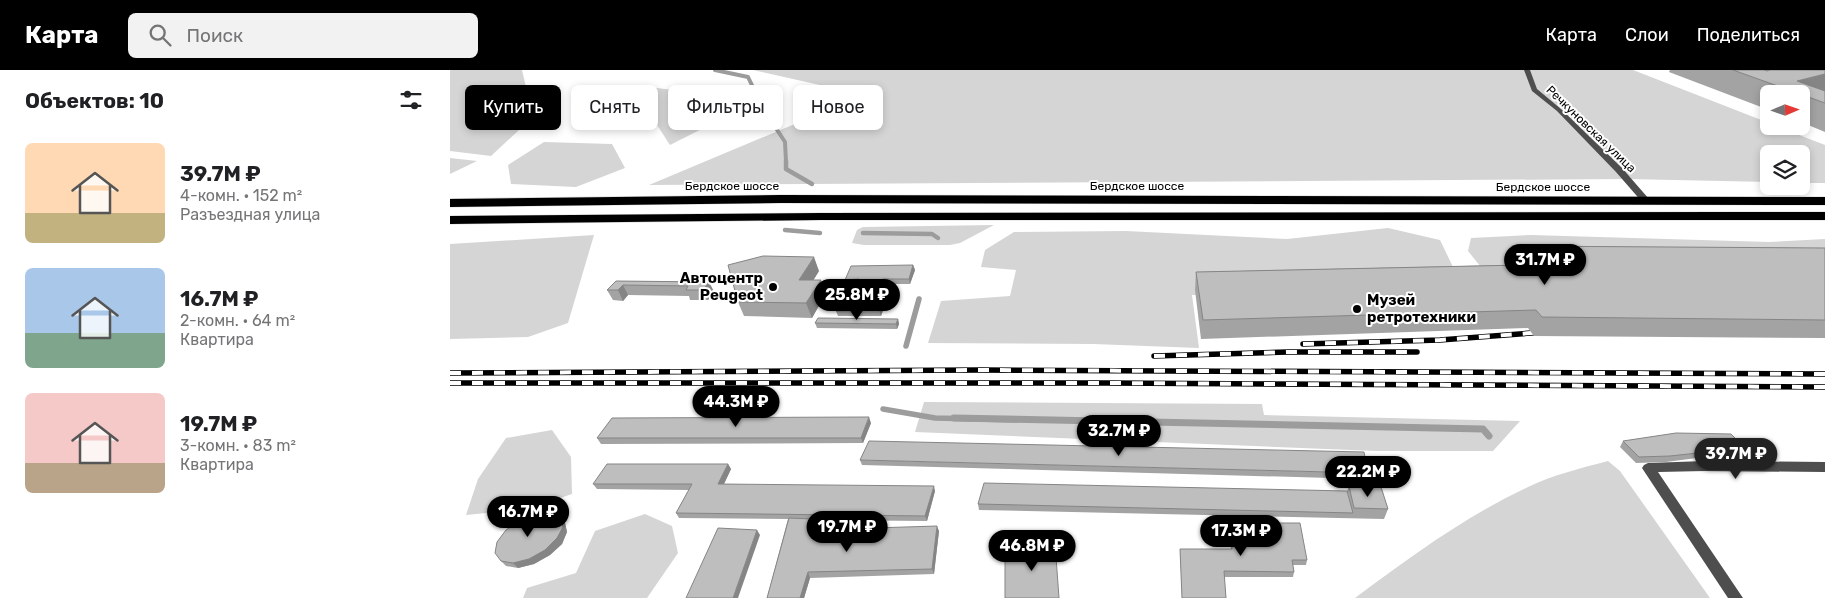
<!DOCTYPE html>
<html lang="ru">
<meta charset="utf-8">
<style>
body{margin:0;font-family:Rubik,sans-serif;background:#f2f2f2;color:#202124;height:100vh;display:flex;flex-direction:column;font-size:19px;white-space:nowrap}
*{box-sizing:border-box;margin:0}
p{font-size:16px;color:#757577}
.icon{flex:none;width:28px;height:28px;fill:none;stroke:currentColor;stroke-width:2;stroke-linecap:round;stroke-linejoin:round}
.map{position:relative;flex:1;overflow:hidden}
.drawer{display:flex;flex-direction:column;background:#fff;width:450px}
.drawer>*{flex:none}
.hud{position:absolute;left:15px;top:15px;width:475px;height:45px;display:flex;gap:10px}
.needle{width:32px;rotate:88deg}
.fabs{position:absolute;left:1310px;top:15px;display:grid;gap:10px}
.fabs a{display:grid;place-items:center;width:50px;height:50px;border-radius:8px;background:#fff;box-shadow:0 2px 8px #0003;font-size:25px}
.price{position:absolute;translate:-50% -42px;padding:0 11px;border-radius:18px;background:#000;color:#fff;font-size:16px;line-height:32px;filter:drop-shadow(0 1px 2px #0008)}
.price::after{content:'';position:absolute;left:50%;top:30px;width:15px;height:11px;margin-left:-8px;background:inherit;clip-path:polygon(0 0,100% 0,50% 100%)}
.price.on{background:#222;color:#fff}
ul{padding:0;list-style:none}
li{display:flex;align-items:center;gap:15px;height:125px;padding:0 25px}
li span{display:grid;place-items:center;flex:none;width:140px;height:100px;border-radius:8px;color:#555}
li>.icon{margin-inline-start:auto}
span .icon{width:60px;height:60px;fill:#fffc;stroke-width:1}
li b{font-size:21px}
h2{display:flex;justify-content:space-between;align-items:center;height:60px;padding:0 25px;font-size:21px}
.chip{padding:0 18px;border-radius:8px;background:#fff;box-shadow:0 2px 8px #0003;font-size:18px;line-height:45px}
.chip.on{background:#000;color:#fff}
header{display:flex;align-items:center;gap:30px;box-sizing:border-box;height:70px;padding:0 25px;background:#000;color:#fff}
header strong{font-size:24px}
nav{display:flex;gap:28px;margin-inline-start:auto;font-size:18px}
.search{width:350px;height:45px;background:#f2f2f2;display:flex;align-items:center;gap:12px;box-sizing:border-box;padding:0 18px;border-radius:8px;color:#757577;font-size:19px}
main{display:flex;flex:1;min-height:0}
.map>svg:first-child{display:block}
.green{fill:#d5d5d5}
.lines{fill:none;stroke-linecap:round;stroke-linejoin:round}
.stream-far3{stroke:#9c9c9c;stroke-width:4}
.stream-far2{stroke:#9c9c9c;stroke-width:4.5}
.stream-far1{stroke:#9c9c9c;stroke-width:5.5}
.stream{stroke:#9c9c9c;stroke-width:7}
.highway-casing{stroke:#dbdbdb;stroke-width:1}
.street{fill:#4e4e4e;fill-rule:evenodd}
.highway{fill:#000;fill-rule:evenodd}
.rail-casing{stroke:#000;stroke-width:5.5}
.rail{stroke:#fff;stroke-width:4;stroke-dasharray:11;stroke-linecap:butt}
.wall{fill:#a3a3a3}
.shaded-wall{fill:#858585}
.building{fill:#bebebe;stroke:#858585}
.poi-dot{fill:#000;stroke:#fff;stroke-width:2}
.labels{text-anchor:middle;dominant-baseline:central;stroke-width:4;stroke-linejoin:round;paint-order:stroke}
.far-street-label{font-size:12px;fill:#000;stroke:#fff}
.poi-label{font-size:15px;font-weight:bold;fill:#000;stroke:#fff;text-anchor:end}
</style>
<header>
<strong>Карта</strong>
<div class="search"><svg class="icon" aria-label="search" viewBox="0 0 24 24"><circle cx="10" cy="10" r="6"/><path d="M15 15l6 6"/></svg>Поиск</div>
<nav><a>Карта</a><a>Слои</a><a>Поделиться</a></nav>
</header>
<main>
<section class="drawer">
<h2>Объектов: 10<svg class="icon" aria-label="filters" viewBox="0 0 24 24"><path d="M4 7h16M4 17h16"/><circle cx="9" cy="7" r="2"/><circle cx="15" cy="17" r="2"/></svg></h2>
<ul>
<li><span style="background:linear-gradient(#ffd9b3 70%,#c2b280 0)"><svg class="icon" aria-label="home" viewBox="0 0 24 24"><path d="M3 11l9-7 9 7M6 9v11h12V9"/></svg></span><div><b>39.7M ₽</b><p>4-комн. · 152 m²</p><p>Разъездная улица</p></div></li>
<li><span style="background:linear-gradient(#a9c7e8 65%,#7fa58c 0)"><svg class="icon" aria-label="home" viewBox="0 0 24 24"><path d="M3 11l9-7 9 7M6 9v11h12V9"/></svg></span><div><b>16.7M ₽</b><p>2-комн. · 64 m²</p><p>Квартира</p></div></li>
<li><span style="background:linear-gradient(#f6c9c9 70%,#b9a48a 0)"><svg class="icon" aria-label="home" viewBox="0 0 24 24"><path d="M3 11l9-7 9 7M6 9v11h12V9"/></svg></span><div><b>19.7M ₽</b><p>3-комн. · 83 m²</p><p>Квартира</p></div></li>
</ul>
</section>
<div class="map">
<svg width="1375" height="528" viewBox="0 0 1375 528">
<rect width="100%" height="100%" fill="#fff"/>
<g class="green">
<path d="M 0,0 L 72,0 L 83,47 L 41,86 L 0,81 Z"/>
<path d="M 303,0 L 1183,0 L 1319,53 L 1319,56 L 1326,56 L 1375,75 L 1375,113 L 1351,113 L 1351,84 L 1319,84 L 1319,112 L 1177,109 L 199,115 L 414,25 Z"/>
<path d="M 181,15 L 309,30 L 220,75 Z"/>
<path d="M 94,72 L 162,74 L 175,98 L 126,117 L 61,114 L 58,95 Z"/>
<path d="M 0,88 L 27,91 L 0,104 Z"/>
<path d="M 544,155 L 510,173 L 500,175 L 414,175 L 402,173 L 407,160 L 413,157 Z"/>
<path d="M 938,158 L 990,170 L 1016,224 L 742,225 L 749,278 L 643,274 L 478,273 L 491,231 L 560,226 L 566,200 L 531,197 L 535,180 L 564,162 L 676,161 L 837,169 Z"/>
<path d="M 144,165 L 118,253 L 78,267 L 0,269 L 0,174 Z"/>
<path d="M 1081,165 L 1319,172 L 1375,169 L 1375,191 L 1039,207 L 1018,181 L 1021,168 Z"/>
<path d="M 474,332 L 812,334 L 814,345 L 1070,351 L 1043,381 L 926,381 L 465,362 Z"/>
<path d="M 102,360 L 121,387 L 122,424 L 78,439 L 16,445 L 28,409 L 56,368 Z"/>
<path d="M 1158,391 L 1170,401 L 1260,528 L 905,528 C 960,487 1016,446 1078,417 C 1103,405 1131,398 1158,391 Z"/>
<path d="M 195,444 L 222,456 L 228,483 L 197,528 L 73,528 L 77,518 L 126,503 L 145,461 Z"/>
</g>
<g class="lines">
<path class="stream-far3" d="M 265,0 L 298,7 L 314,40 L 335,72 L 336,92"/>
<g class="stream-far2">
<path d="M 336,91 L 336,99 L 362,114"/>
<path d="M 335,160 L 370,163"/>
<path d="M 413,163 L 482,164 L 488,168"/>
</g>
<g class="stream-far1">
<path d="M 456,276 L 469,229"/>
<path d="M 433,339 L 485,348 L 566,350"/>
</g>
<path class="stream" d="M 504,348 L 1033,359 L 1039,366"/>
<defs>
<g id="highway">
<path d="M 330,125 L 1375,127 L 1375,135 L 330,133 L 0,137 L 0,129 Z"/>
<path d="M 1277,142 L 1375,142 L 1375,150 L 371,150 L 0,154 L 0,146 L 371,143 Z"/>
</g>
</defs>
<use href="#highway" class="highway-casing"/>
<g class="street">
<path d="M 1074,0 L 1080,0 L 1087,19 L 1111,39 L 1172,98 L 1199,129 L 1199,133 L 1193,133 L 1166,102 L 1107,41 L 1082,21 Z"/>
<path d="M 1255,391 L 1375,392 L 1375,402 L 1255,401 L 1208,402 L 1293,528 L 1278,528 L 1192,398 L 1194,395 L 1198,393 Z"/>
</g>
<use href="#highway" class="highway"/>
<defs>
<g id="rail">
<path d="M 853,274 L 990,270 L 1095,262"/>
<path d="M 704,286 L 838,282 L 967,282"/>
<path d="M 0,303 L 531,300 L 1375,304"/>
<path d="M 0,313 L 655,313 L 1375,317"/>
</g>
</defs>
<use href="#rail" class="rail-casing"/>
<use href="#rail" class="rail"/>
</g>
<g class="wall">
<path d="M 1220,0 L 1375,0 L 1375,62 L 1351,52 L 1351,24 L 1319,24 L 1319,40 L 1219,2 Z"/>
<path d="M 1062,176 L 1375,178 L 1375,268 L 1084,266 L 1078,258 L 751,269 L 745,220 L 746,202 L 1056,195 L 1055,194 Z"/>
<path d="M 463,195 L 465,200 L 460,214 L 434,214 L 429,226 L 435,226 L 436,232 L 431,246 L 388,246 L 386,241 L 401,226 L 406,214 L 397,215 L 395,210 Z"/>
<path d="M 369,201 L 363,210 L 375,225 L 362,248 L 294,246 L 288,232 Z"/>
<path d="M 166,211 L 259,212 L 264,222 L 258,230 L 240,230 L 239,226 L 178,225 L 173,231 L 163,230 L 157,220 Z"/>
<path d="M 448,249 L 449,254 L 447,259 L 367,258 L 365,253 Z"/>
<path d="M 421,353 L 413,373 L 151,374 L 147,368 Z"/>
<path d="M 1173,371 L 1298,381 L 1294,386 L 1262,386 L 1216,392 L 1186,393 L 1170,377 Z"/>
<path d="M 410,390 L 918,403 L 916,409 L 412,395 Z"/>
<path d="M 278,394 L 281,399 L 274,414 L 485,421 L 477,451 L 362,450 L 364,454 L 363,460 L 489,461 L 484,504 L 360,508 L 354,528 L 317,528 L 338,449 L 229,448 L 226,443 L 239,420 L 147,419 L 143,414 Z"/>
<path d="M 899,416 L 938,439 L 934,449 L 529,440 L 528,434 L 897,421 Z"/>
<path d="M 110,448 L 115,453 L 117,462 L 112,474 L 100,485 L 84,494 L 68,498 L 56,496 L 51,491 Z"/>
<path d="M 779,453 L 857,490 L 856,495 L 843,495 L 844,502 L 843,507 L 774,507 L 776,528 L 732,528 L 730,479 L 781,479 L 778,458 Z"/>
</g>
<g class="shaded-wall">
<path d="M 1375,4 L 1375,23 L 1347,11 Z"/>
<path d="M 364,187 L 369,201 L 355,224 L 349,210 Z"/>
<path d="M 463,195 L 465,200 L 460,214 L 459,209 Z"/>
<path d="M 433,209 L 434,214 L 427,232 L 426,226 Z"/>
<path d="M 371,210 L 375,225 L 362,248 L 356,233 Z"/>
<path d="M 259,212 L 264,222 L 258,230 L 253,220 Z"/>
<path d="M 173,215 L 178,225 L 173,231 L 168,220 Z"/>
<path d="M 435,226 L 436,232 L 431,246 L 429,240 Z"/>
<path d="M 448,249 L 449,254 L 447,259 L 446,254 Z"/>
<path d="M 419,347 L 421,353 L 413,373 L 411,368 Z"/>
<path d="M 278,394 L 281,399 L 271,420 L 268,414 Z"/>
<path d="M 484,416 L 485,421 L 477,451 L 475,446 Z"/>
<path d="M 110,448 L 115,453 L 117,462 L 112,474 L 100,485 L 84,494 L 68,498 L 63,493 Z"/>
<path d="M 362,449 L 364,454 L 361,466 L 359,460 Z"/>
<path d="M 487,456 L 489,461 L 484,504 L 482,499 Z"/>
<path d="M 307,460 L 310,465 L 288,528 L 283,528 Z"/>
<path d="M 358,502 L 360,508 L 354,528 L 350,528 Z"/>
</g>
<g class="building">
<path d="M 1283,0 L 1314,0 L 1317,1 L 1320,0 L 1375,0 L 1375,4 L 1347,11 L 1375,21 L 1375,33 Z"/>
<path d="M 1062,176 L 1375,178 L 1375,250 L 1092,247 L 1086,240 L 753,250 L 746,202 L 1072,195 Z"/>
<path d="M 313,186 L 364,187 L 349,210 L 371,210 L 356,233 L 288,232 L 278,195 Z"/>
<path d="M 463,195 L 459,209 L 433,209 L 426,226 L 435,226 L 429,240 L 386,241 L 393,226 L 401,226 L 409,209 L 395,210 L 401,196 Z"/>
<path d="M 166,211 L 259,212 L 253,220 L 236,220 L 238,216 L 173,215 L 168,220 L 157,220 Z"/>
<path d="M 368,248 L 448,249 L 446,254 L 365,253 Z"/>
<path d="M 419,347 L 411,368 L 147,368 L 162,348 Z"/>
<path d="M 1226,363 L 1281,364 L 1298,381 L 1266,381 L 1220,386 L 1189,387 L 1173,371 Z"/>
<path d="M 419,371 L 914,382 L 918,403 L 410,390 Z"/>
<path d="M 157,394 L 278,394 L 268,414 L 484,416 L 475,446 L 226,443 L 242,414 L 143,414 Z"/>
<path d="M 534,413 L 897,421 L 903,443 L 528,434 Z"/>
<path d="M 899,416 L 931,417 L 938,439 L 904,438 Z"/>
<path d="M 87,444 L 101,444 L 110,448 L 113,457 L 107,468 L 95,480 L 79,489 L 63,493 L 51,491 L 45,483 L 47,472 L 56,460 L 71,450 Z"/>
<path d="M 339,448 L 362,449 L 359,460 L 487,456 L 482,499 L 358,502 L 350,528 L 317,528 Z"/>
<path d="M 779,453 L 850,453 L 857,490 L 842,490 L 844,502 L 774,501 L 776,528 L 732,528 L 730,479 L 782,479 Z"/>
<path d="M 268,458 L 307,460 L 283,528 L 236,528 Z"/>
<path d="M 605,473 L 609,528 L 555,528 L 555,479 Z"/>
</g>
<g class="poi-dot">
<circle cx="323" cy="217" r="5"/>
<circle cx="907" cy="239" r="5"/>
</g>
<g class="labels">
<g class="far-street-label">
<text transform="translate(1141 59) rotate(44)">Речкуновская улица</text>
<text x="282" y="116">Бердское шоссе</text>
<text x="687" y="116">Бердское шоссе</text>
<text x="1093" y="117">Бердское шоссе</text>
</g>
<g class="poi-label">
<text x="313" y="208">Автоцентр<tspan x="313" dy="17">Peugeot</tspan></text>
<text x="917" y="230" text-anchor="start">Музей<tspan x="917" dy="17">ретротехники</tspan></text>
</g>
</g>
</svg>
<div class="fabs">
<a><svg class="needle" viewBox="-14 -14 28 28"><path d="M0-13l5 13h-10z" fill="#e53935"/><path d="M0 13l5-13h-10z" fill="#757577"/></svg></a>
<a><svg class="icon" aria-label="layers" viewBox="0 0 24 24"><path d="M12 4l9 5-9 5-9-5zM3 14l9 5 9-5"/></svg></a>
</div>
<b class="price" style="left:1095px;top:216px">31.7M ₽</b>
<b class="price" style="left:407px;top:251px">25.8M ₽</b>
<b class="price" style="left:286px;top:358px">44.3M ₽</b>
<b class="price" style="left:669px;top:387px">32.7M ₽</b>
<b class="price on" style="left:1286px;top:410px">39.7M ₽</b>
<b class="price" style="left:918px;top:428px">22.2M ₽</b>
<b class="price" style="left:78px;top:468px">16.7M ₽</b>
<b class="price" style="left:397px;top:483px">19.7M ₽</b>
<b class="price" style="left:791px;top:487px">17.3M ₽</b>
<b class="price" style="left:582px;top:502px">46.8M ₽</b>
<div class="hud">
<a class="chip on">Купить</a>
<a class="chip">Снять</a>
<a class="chip">Фильтры</a>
<a class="chip">Новое</a>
</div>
</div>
</main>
